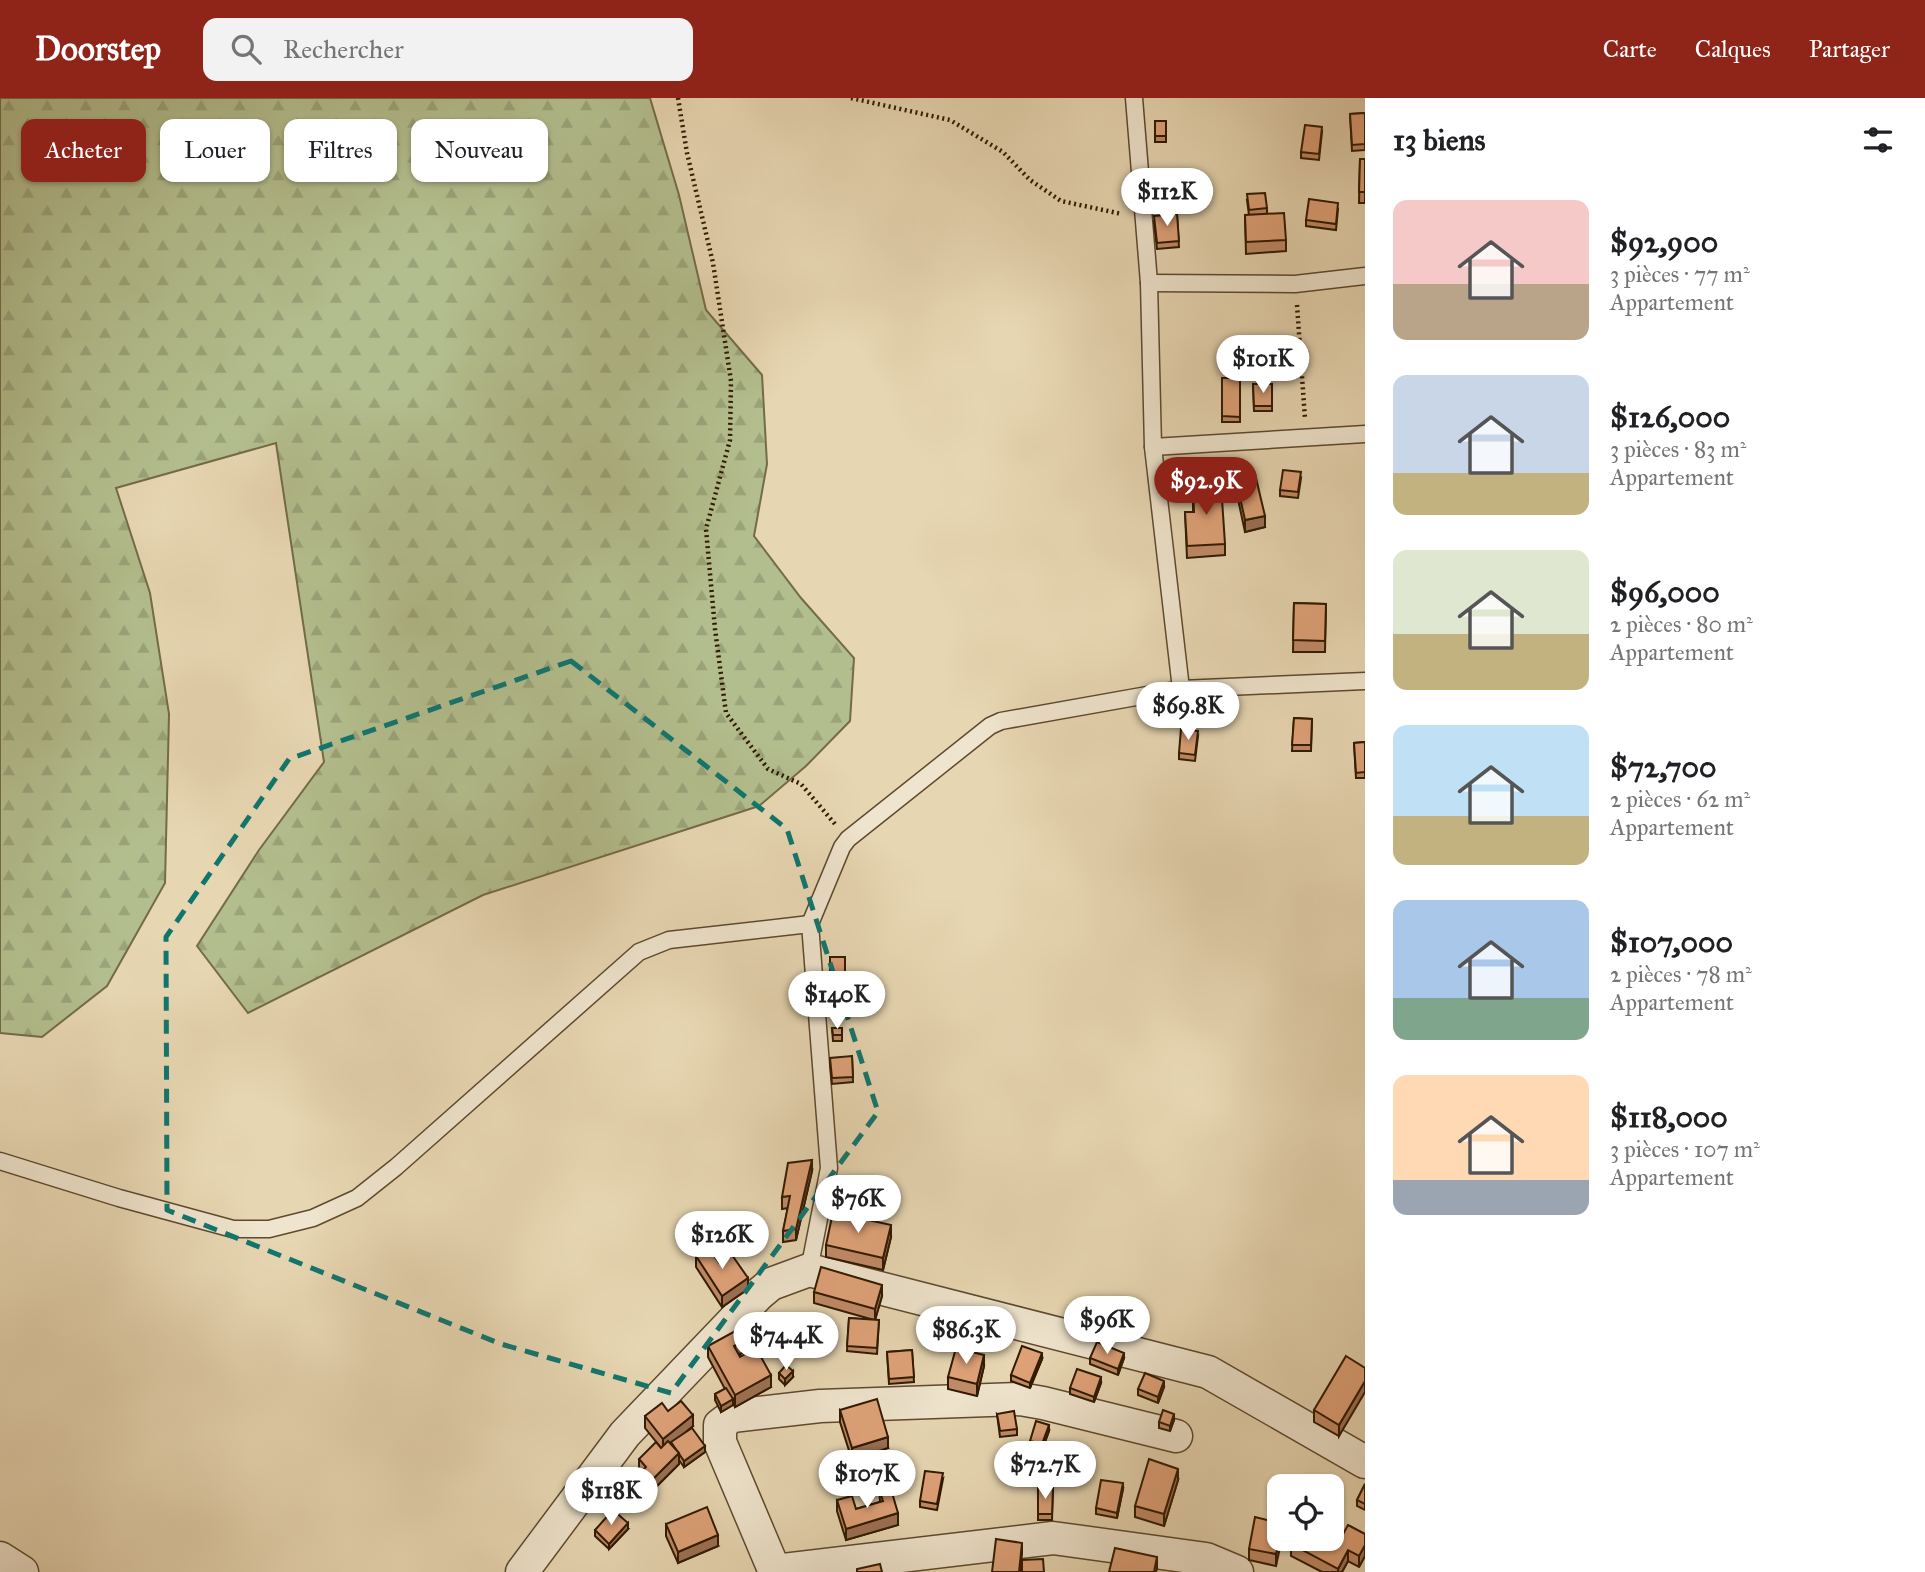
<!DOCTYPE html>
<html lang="fr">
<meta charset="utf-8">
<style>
body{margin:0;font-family:"IM FELL Great Primer",serif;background:#f2f2f2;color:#202124;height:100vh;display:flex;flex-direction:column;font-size:26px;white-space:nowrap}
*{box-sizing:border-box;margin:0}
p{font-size:23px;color:#757577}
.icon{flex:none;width:38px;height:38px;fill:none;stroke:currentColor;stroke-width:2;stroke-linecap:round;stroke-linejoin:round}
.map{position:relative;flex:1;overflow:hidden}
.side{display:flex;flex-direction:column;background:#fff;width:560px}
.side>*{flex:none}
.banner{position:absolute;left:21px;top:21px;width:665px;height:63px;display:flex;gap:14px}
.buttons{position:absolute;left:1267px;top:1376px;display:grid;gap:14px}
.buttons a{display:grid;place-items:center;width:77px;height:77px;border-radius:14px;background:#fff;box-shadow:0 2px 5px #0004;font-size:35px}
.price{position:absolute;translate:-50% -60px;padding:0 16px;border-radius:24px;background:#fff;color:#222;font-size:23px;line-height:46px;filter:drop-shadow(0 2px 4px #0008)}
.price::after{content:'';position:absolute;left:50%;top:42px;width:21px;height:16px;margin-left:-10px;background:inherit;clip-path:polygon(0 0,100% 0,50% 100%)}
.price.current{background:#8f2418;color:#fff}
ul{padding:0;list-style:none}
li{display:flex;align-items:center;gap:21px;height:175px;padding:0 28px}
li span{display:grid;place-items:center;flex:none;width:196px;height:140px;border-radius:14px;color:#555}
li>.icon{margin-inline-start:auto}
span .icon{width:84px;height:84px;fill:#fffc;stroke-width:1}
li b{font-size:30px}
h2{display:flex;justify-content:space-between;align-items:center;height:84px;padding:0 28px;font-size:30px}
.pill{padding:0 24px;border-radius:14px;background:#fff;box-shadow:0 2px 5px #0004;font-size:24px;line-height:63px}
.pill.current{background:#8f2418;color:#fff}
header{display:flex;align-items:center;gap:42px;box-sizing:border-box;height:98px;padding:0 35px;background:#8f2418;color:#fff}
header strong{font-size:33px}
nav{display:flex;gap:38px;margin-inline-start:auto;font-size:24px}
.search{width:490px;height:63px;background:#f2f2f2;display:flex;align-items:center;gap:18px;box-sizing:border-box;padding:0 24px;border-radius:14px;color:#757577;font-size:26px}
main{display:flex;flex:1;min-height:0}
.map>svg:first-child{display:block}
.forest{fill:url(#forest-firs);stroke:#726c48;stroke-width:2}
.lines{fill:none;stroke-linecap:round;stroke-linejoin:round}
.lane-casing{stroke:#5e492e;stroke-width:19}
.street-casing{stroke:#5e492e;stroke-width:35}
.path{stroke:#311a02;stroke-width:4.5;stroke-dasharray:2 3.5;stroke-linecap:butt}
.lane{stroke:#efe4cd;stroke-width:16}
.street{stroke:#efe4cd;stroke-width:32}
.wall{fill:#c08b67;stroke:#311a02;stroke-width:2}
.shaded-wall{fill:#9c7154;stroke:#311a02;stroke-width:2}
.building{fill:#dfa278;stroke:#311a02;stroke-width:2}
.marked{fill:none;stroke:#0f766e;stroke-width:5;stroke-dasharray:14 9;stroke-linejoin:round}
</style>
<header>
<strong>Doorstep</strong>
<div class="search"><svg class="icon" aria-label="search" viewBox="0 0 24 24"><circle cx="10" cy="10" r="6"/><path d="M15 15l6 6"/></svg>Rechercher</div>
<nav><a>Carte</a><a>Calques</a><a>Partager</a></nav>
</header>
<main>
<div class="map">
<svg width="1365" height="1474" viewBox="0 0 1365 1474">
<defs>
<pattern id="forest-firs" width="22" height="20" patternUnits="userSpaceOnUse" patternTransform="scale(1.75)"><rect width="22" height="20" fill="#b3be8e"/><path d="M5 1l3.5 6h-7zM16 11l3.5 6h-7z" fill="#9aa379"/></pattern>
</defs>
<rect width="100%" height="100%" fill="#e7d6b2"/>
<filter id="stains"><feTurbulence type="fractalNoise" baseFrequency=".00286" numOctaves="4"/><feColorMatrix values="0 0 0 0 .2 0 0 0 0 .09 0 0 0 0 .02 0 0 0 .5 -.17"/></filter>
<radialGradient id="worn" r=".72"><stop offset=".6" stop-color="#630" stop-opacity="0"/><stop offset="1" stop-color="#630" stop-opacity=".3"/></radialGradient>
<path class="forest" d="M 0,0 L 650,0 L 679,97 L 706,212 L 762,277 L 767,366 L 754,438 L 801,500 L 854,560 L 850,623 L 806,668 L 759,708 L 483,797 L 248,915 L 197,848 L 259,752 L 324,664 L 276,345 L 116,390 L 150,495 L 169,616 L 165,785 L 107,888 L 42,939 L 0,935 Z"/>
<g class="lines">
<defs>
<g id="lane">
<path d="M 1149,185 L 1295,186 L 1365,178"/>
<path d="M 1153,349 L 1365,336"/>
<path d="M 1181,591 L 1365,583"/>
<path d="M 0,1063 L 119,1100 L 233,1131 L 269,1131 L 313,1120 L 357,1100 L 396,1069 L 639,854 L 669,842 L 810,826"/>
<path d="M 809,1172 L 829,1070 L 810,826 L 842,749 L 848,741 L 990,628 L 1001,623 L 1181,591 L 1153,349 L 1149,185 L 1134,0"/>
</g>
<g id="street">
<path d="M 0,1460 L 22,1474"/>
<path d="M 775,1473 L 1053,1440 L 1206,1461 L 1237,1474"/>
<path d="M 522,1474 L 625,1336 L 759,1196 L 771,1186 L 809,1172 L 1208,1274 L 1365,1364"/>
<path d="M 775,1474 L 720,1344 L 720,1327 L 732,1318 L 820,1308 L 1020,1301 L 1043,1305 L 1176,1338"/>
</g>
</defs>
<use href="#lane" class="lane-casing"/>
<use href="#street" class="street-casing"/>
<g class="path">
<path d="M 678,0 L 687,55 L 713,165 L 731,283 L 730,342 L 706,431 L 715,531 L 726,615 L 768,671 L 801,686 L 835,726"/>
<path d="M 851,0 L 950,22 L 1003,54 L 1030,82 L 1061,103 L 1122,116"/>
<path d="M 1297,207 L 1305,321"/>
</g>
<use href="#lane" class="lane"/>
<use href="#street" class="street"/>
</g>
<g class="wall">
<path d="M 1365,15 L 1365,52 L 1352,53 L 1350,16 Z"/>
<rect x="1155" y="23" width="11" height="21"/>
<path d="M 1322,34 L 1319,62 L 1301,60 L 1301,54 Z"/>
<path d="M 1360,61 L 1365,61 L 1365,105 L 1359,105 Z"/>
<path d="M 1174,93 L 1173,109 L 1151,107 L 1151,102 Z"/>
<path d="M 1247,102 L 1267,110 L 1267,116 L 1286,142 L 1286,153 L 1246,156 L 1245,117 L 1249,117 Z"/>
<path d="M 1338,111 L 1336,132 L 1306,128 L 1306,122 Z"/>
<path d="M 1177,116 L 1179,149 L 1157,151 L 1154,123 Z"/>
<path d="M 1255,249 L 1294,250 L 1293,275 L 1255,274 Z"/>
<rect x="1222" y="280" width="18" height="44"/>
<path d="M 1253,286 L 1272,286 L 1272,313 L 1254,313 Z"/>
<path d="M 1301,380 L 1298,400 L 1280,398 L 1280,392 Z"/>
<path d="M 1236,381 L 1265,429 L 1245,434 L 1236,392 Z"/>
<path d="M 1193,388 L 1225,446 L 1225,457 L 1187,460 L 1185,414 L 1193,414 Z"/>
<path d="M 1294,505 L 1326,506 L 1325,554 L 1293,554 Z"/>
<path d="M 1294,620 L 1312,621 L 1311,653 L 1292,653 Z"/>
<path d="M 1198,638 L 1195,663 L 1179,661 L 1179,655 Z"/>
<path d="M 1365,644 L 1365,680 L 1356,680 L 1354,645 Z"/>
<path d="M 830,859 L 845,859 L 844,895 L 832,895 Z"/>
<path d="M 832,930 L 842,930 L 842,943 L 833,943 Z"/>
<path d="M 852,958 L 853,984 L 832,986 L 830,965 Z"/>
<path d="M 812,1073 L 796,1142 L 783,1144 L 783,1133 L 788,1110 L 782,1111 L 782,1099 Z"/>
<path d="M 891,1139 L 883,1172 L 826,1159 L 826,1147 Z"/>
<path d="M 696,1158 L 748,1191 L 722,1209 L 696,1169 Z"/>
<path d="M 814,1194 L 882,1198 L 875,1222 L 879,1222 L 877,1256 L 847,1253 L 849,1220 L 874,1222 L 814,1205 Z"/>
<path d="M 708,1248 L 755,1248 L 739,1257 L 771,1289 L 735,1309 L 733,1305 L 733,1307 L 721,1314 L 715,1302 L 715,1296 L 725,1291 L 708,1259 Z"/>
<path d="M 912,1252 L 914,1284 L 889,1286 L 887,1254 Z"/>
<path d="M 1090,1260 L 1124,1260 L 1118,1277 L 1090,1266 Z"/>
<path d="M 1042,1261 L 1030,1290 L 1011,1283 L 1011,1277 Z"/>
<path d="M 984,1268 L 977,1298 L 948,1291 L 948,1279 Z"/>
<path d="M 1365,1270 L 1339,1338 L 1314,1324 L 1314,1312 Z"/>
<path d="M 779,1275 L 793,1279 L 785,1287 L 779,1281 Z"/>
<path d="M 1101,1285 L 1094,1304 L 1070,1296 L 1070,1290 Z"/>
<path d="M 1164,1289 L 1158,1305 L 1138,1297 L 1138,1291 Z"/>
<path d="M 840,1312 L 888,1350 L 852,1362 L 840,1324 Z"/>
<path d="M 668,1313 L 693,1328 L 688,1332 L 705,1354 L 684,1369 L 679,1362 L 679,1366 L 648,1397 L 639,1387 L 639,1376 L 641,1374 L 639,1373 L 639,1361 L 661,1350 L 645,1330 L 645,1318 Z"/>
<path d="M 997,1316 L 1017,1331 L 1017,1337 L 1000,1339 Z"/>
<path d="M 1174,1322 L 1170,1333 L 1159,1330 L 1159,1324 Z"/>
<path d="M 1049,1333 L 1042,1352 L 1030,1348 L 1030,1343 Z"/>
<path d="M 943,1381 L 937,1412 L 920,1409 L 920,1403 Z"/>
<path d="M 1178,1382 L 1164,1428 L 1135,1419 L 1135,1408 Z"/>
<path d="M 1365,1386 L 1365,1412 L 1357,1408 L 1357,1402 Z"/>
<path d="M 1038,1390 L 1053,1390 L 1052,1422 L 1038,1422 Z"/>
<path d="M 879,1391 L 898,1427 L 846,1442 L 837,1413 L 837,1402 L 856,1411 L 880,1404 Z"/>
<path d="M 1123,1391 L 1117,1420 L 1096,1416 L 1096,1410 Z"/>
<path d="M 1279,1425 L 1276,1468 L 1249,1462 L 1249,1451 Z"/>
<path d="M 666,1426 L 718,1448 L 678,1465 L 666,1438 Z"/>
<path d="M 628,1431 L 609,1451 L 595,1438 L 595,1432 Z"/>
<path d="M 1365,1436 L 1365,1458 L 1359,1469 L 1348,1463 L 1342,1474 L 1322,1474 L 1291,1458 L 1291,1446 L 1342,1438 Z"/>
</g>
<g class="shaded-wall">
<path d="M 1265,418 L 1265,429 L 1245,434 L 1245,422 Z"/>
<path d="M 812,1062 L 812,1073 L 796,1142 L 796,1131 Z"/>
<path d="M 891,1127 L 891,1139 L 883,1172 L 883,1160 Z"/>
<path d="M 748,1180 L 748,1191 L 722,1209 L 722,1198 Z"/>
<path d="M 882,1187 L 882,1198 L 875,1222 L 875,1211 Z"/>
<path d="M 755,1237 L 755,1248 L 734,1259 L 734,1248 Z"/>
<path d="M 1042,1255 L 1042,1261 L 1030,1290 L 1030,1285 Z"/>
<path d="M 1124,1255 L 1124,1260 L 1118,1277 L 1118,1271 Z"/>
<path d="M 984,1257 L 984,1268 L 977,1298 L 977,1286 Z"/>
<path d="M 793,1273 L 793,1279 L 785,1287 L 785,1281 Z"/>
<path d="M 771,1277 L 771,1289 L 735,1309 L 735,1297 Z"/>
<path d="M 1101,1279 L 1101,1285 L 1094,1304 L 1094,1299 Z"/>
<path d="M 1164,1283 L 1164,1289 L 1158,1305 L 1158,1299 Z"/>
<path d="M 1365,1283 L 1365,1294 L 1339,1338 L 1339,1327 Z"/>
<path d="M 733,1301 L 733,1307 L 721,1314 L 721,1308 Z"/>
<path d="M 1174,1316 L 1174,1322 L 1170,1333 L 1170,1328 Z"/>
<path d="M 693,1317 L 693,1328 L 663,1353 L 663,1341 Z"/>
<path d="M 1049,1327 L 1049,1333 L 1042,1352 L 1042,1346 Z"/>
<path d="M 888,1339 L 888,1350 L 852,1362 L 852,1350 Z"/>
<path d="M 705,1348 L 705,1354 L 684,1369 L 684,1363 Z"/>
<path d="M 679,1355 L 679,1366 L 648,1397 L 648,1386 Z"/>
<path d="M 1178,1371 L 1178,1382 L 1164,1428 L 1164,1416 Z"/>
<path d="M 1123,1385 L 1123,1391 L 1117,1420 L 1117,1415 Z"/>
<path d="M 898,1415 L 898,1427 L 846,1442 L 846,1431 Z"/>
<path d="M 628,1425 L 628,1431 L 609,1451 L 609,1446 Z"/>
<path d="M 718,1437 L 718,1448 L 678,1465 L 678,1454 Z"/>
<path d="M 1280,1440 L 1282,1440 L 1276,1468 L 1276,1456 Z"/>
<path d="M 1022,1445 L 1022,1456 L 1020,1474 L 1019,1474 Z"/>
<path d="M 1365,1447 L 1365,1458 L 1359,1469 L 1359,1458 Z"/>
<path d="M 1348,1452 L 1348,1463 L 1342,1474 L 1338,1474 L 1338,1471 Z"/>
<path d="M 1157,1459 L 1157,1471 L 1156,1474 L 1154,1474 Z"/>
</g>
<g class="building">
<path d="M 1365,15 L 1365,46 L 1352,47 L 1350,16 Z"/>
<rect x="1155" y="23" width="11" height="15"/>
<path d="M 1305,27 L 1322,29 L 1319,56 L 1301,54 Z"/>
<path d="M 1360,61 L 1365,61 L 1365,94 L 1359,94 Z"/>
<path d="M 1153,85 L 1174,87 L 1173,104 L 1151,102 Z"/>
<path d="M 1265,95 L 1267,110 L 1249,112 L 1247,96 Z"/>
<path d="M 1309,101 L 1338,105 L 1336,126 L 1306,122 Z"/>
<path d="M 1284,115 L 1286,142 L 1246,144 L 1245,117 Z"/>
<path d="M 1177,116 L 1179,143 L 1157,145 L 1154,118 Z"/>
<path d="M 1255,249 L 1294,250 L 1293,270 L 1255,269 Z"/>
<path d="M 1222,280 L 1240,280 L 1240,319 L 1222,318 Z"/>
<path d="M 1253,286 L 1272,286 L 1272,308 L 1254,308 Z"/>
<path d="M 1283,372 L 1301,374 L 1298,394 L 1280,392 Z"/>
<path d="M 1255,376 L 1265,418 L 1245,422 L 1236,381 Z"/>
<path d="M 1221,386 L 1225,446 L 1187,448 L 1185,414 L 1194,414 L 1193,388 Z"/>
<path d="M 1294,505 L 1326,506 L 1325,543 L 1293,542 Z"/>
<path d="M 1294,620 L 1312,621 L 1311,647 L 1292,647 Z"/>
<path d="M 1181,631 L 1198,633 L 1195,657 L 1179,655 Z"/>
<path d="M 1365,644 L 1365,674 L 1356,675 L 1354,645 Z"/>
<rect x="830" y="859" width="15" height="15"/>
<path d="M 845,879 L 844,889 L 832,889 L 831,880 Z"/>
<path d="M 832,930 L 842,930 L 842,937 L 833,937 Z"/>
<path d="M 852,958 L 853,979 L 832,980 L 830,960 Z"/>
<path d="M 812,1062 L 796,1131 L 783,1133 L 790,1098 L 782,1099 L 788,1065 Z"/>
<path d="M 833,1114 L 891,1127 L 883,1160 L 826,1147 Z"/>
<path d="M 708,1149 L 719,1165 L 732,1157 L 748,1180 L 722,1198 L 696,1158 Z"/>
<path d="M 821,1169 L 882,1187 L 875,1211 L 814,1194 Z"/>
<path d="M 849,1220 L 879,1222 L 877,1250 L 847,1248 Z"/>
<path d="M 748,1226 L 755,1237 L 734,1248 L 740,1259 L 756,1250 L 771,1277 L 735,1297 L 708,1248 Z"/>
<path d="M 1097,1244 L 1124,1255 L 1118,1271 L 1090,1260 Z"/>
<path d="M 1022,1248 L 1042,1255 L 1030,1285 L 1011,1277 Z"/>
<path d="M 956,1250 L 984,1257 L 977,1286 L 948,1279 Z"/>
<path d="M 912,1252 L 914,1279 L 889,1281 L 887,1254 Z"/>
<path d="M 1346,1258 L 1365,1270 L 1365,1283 L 1339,1327 L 1314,1312 Z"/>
<path d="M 786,1267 L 793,1273 L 785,1281 L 779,1275 Z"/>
<path d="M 1077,1271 L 1101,1279 L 1094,1299 L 1070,1290 Z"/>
<path d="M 1145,1275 L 1164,1283 L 1158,1299 L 1138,1291 Z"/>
<path d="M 726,1290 L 733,1301 L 721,1308 L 715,1296 Z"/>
<path d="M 877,1301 L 888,1339 L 852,1350 L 840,1312 Z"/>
<path d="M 681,1303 L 693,1317 L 663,1341 L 645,1318 L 662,1305 L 668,1313 Z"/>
<path d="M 1163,1312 L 1174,1316 L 1170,1328 L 1159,1324 Z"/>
<path d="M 1014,1313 L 1017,1331 L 1000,1333 L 997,1316 Z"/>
<path d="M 1036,1323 L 1049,1327 L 1042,1346 L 1030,1343 Z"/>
<path d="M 692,1330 L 705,1348 L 684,1363 L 671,1344 Z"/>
<path d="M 668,1343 L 679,1355 L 648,1386 L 639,1376 L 646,1369 L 639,1361 L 656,1344 L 661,1350 Z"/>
<path d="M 1149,1361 L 1178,1371 L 1164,1416 L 1135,1408 Z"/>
<path d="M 925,1373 L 943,1375 L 937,1406 L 920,1403 Z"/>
<path d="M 1101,1382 L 1123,1385 L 1117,1415 L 1096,1410 Z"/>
<path d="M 1365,1386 L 1365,1406 L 1357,1402 Z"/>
<path d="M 890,1388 L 898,1415 L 846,1431 L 837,1402 L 852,1398 L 856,1411 L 883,1403 L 879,1391 Z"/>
<path d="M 1038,1390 L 1053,1390 L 1052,1416 L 1038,1416 Z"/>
<path d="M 707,1409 L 718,1437 L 678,1454 L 666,1426 Z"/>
<path d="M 613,1412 L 628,1425 L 609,1446 L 595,1432 Z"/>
<path d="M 1255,1419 L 1279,1425 L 1280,1440 L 1276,1456 L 1249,1451 Z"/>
<path d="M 1348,1427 L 1365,1436 L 1365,1447 L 1359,1458 L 1348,1452 L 1338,1471 L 1291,1446 L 1295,1440 L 1332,1440 L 1332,1433 L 1342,1438 Z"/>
<path d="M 996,1441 L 1022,1445 L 1019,1474 L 992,1474 Z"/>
<path d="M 1115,1450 L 1157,1459 L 1154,1474 L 1109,1474 Z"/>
<path d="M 1043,1461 L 1044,1474 L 1022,1474 L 1022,1462 Z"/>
<path d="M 880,1466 L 882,1474 L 857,1474 L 857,1471 Z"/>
</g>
<path class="marked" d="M 571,563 L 787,731 L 878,1014 L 671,1295 L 501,1246 L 167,1112 L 166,839 L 289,661 Z"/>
<rect width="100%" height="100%" filter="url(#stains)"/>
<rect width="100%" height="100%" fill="url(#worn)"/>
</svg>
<div class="buttons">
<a><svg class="icon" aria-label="locate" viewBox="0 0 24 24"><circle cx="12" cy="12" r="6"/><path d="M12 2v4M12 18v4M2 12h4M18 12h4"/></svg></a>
</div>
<b class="price" style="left:1167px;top:130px">$112K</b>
<b class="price" style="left:1263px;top:297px">$101K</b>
<b class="price current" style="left:1206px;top:419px">$92.9K</b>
<b class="price" style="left:1188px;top:644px">$69.8K</b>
<b class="price" style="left:837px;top:933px">$140K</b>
<b class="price" style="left:858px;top:1137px">$76K</b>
<b class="price" style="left:722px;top:1173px">$126K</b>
<b class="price" style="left:1107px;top:1258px">$96K</b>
<b class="price" style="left:966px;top:1268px">$86.3K</b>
<b class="price" style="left:786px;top:1274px">$74.4K</b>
<b class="price" style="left:1045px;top:1403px">$72.7K</b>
<b class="price" style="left:867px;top:1412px">$107K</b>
<b class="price" style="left:611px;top:1429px">$118K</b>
<div class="banner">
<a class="pill current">Acheter</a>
<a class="pill">Louer</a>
<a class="pill">Filtres</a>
<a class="pill">Nouveau</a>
</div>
</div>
<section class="side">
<h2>13 biens<svg class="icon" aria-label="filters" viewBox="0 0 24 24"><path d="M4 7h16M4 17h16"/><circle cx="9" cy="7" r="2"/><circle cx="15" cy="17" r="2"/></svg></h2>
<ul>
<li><span style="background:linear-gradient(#f6c9c9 60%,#b9a48a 0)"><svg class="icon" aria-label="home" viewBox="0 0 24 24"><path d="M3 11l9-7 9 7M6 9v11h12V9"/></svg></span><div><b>$92,900</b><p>3 pièces · 77 m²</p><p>Appartement</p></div></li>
<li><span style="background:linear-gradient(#c9d6e8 70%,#c2b280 0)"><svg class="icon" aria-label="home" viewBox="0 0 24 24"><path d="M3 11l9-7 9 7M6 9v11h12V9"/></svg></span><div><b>$126,000</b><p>3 pièces · 83 m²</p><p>Appartement</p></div></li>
<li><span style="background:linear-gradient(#dfe7d0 60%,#c2b280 0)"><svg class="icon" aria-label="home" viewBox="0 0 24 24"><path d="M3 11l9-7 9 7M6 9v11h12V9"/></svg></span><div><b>$96,000</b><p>2 pièces · 80 m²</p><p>Appartement</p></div></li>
<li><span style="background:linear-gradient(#bfe0f5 65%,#c2b280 0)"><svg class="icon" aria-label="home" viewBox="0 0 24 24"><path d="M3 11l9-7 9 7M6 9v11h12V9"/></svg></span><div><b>$72,700</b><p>2 pièces · 62 m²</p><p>Appartement</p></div></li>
<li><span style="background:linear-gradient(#a9c7e8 70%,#7fa58c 0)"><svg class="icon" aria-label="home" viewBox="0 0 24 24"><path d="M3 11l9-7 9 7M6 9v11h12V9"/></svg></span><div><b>$107,000</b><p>2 pièces · 78 m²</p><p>Appartement</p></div></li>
<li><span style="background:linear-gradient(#ffd9b3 75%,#9aa5b1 0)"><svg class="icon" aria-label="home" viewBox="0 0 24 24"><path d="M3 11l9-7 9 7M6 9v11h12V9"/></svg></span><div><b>$118,000</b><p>3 pièces · 107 m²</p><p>Appartement</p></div></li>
</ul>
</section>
</main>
